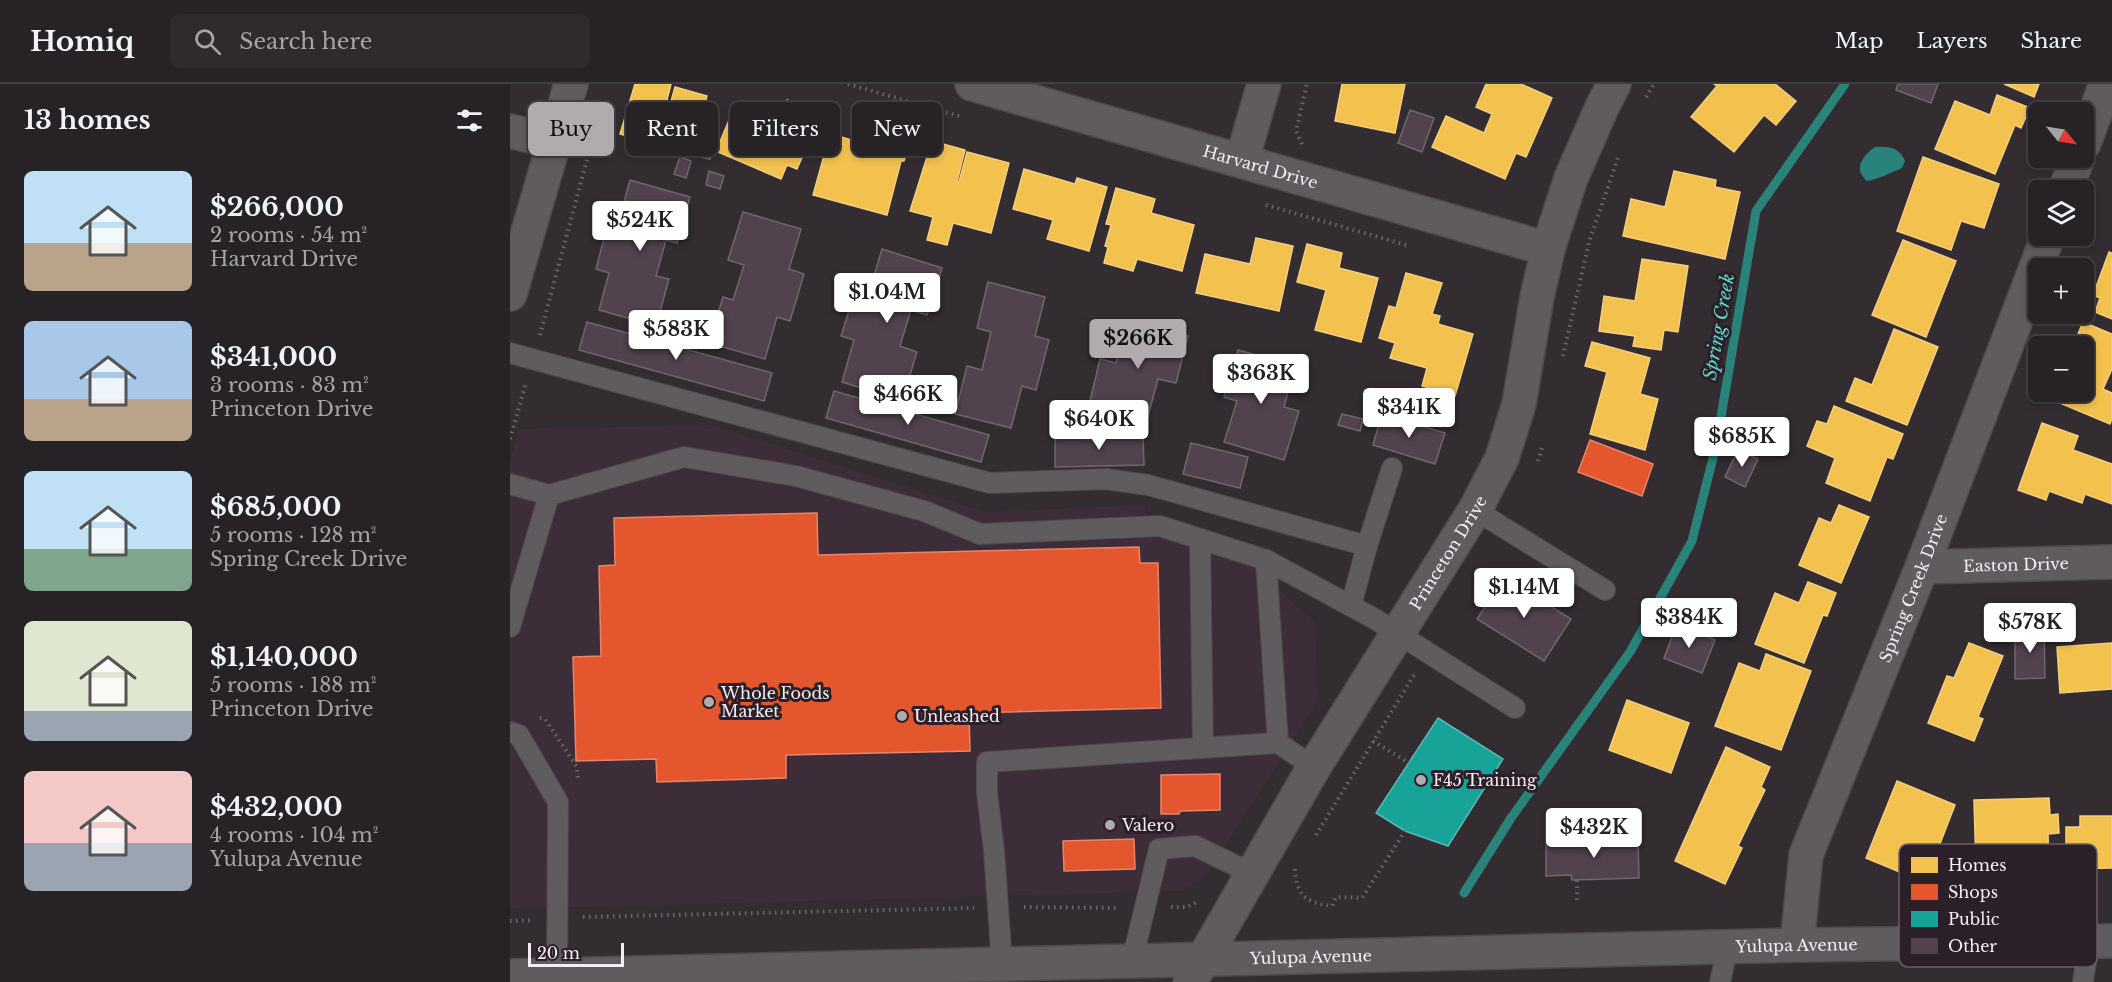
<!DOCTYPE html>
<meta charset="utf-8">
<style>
body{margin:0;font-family:"Libre Baskerville",serif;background:#2e2a2d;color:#f1f3f6;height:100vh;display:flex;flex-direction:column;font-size:22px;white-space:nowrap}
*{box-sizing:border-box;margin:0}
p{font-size:20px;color:#a4a4a7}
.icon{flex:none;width:33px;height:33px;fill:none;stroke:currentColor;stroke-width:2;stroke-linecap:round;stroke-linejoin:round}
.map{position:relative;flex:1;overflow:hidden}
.drawer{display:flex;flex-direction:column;background:#262225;width:510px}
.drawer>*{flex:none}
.banner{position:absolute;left:18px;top:18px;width:570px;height:54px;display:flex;gap:12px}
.needle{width:39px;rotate:120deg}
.buttons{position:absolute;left:1518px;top:18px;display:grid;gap:12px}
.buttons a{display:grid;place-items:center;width:66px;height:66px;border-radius:9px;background:#262225;box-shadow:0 3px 9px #0003,0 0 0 2px #423f42;font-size:30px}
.scale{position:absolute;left:18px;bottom:15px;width:96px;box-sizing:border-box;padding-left:6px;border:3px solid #f5edf3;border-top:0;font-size:16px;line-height:21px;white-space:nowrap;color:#f5edf3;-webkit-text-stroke:4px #2c2028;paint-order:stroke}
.price{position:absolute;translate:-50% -51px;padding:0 14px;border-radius:6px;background:#fff;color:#222;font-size:20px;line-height:39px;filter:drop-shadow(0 2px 3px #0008)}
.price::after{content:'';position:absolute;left:50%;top:36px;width:18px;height:14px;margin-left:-9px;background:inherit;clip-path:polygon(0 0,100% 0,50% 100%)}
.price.active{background:#b1aaaf;color:#111}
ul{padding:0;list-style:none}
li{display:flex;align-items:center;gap:18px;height:150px;padding:0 24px}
li span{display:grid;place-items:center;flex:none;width:168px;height:120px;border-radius:9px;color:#555}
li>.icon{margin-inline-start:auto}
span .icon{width:72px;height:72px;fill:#fffc;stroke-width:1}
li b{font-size:26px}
h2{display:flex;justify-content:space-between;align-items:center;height:72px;padding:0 24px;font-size:26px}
.pill{padding:0 21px;border-radius:9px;background:#262225;box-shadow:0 3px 9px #0003,0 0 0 2px #423f42;font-size:21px;line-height:54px}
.pill.active{background:#b1aaaf;color:#111}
header{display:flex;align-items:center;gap:36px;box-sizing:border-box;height:84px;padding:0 30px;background:#262225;border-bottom:2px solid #423f42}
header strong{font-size:28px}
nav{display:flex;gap:33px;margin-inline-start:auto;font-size:21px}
.search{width:420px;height:54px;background:#2e2a2d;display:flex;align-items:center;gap:15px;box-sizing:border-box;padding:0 21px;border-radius:9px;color:#a4a4a7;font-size:22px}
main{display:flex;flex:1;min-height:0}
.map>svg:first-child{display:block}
.built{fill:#3d2d38}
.water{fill:#29837b}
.homes{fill:#f2c14e;stroke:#f3ce80;stroke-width:1.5}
.shops{fill:#e4572e;stroke:#e98469;stroke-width:1.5}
.public{fill:#17a398;stroke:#5ab9b3;stroke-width:1.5}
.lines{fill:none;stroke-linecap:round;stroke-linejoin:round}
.stream{stroke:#29837b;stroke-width:9}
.building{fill:#52424e;stroke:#6e686c;stroke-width:1.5}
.service-casing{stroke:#4f494d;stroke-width:22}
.minor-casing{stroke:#4f494d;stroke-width:36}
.tertiary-casing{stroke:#4f494d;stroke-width:36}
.path{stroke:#6c686b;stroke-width:4;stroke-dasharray:1.5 4.5;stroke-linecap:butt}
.service{stroke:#5f5b5e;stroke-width:20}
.minor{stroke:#5f5b5e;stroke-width:33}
.tertiary{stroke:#5f5b5e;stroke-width:33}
.poi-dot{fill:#b1aaaf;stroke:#2c2028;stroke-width:2}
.labels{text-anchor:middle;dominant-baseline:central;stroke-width:6;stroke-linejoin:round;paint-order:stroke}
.street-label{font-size:16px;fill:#f5edf3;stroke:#2c2028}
.poi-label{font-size:16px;fill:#f5edf3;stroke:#2c2028;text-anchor:start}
.water-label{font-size:18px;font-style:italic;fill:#59dacb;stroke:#2c2028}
.key{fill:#2c2028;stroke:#685e65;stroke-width:1.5}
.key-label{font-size:16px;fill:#f5edf3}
</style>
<header>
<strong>Homiq</strong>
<div class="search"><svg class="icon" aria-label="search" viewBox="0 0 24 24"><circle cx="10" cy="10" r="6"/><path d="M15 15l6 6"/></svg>Search here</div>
<nav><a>Map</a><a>Layers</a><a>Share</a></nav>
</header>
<main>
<section class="drawer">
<h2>13 homes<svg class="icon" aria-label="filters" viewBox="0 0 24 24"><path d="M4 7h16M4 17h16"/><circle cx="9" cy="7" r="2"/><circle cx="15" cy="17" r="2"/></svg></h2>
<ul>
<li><span style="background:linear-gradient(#bfe0f5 60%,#b9a48a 0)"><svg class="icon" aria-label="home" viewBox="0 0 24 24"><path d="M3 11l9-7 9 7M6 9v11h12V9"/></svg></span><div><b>$266,000</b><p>2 rooms · 54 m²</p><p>Harvard Drive</p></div></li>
<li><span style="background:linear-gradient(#a9c7e8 65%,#b9a48a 0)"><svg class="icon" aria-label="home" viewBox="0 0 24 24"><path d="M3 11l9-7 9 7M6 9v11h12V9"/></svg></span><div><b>$341,000</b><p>3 rooms · 83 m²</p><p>Princeton Drive</p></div></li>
<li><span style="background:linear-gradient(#bfe0f5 65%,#7fa58c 0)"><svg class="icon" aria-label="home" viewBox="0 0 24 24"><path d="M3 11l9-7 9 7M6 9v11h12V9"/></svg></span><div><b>$685,000</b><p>5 rooms · 128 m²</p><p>Spring Creek Drive</p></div></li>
<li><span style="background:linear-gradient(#dfe7d0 75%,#9aa5b1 0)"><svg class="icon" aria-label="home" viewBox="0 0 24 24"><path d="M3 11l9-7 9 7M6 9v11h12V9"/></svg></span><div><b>$1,140,000</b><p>5 rooms · 188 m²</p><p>Princeton Drive</p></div></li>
<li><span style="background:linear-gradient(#f6c9c9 60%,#9aa5b1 0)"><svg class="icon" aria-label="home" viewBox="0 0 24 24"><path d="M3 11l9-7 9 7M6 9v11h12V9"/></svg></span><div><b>$432,000</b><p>4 rooms · 104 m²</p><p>Yulupa Avenue</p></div></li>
</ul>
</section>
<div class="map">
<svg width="1602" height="898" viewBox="0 0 1602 898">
<rect width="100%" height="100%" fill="#332d31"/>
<path class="built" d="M 202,341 L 475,428 L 635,421 L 636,449 L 746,484 L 805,539 L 808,617 L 698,789 L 673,807 L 0,825 L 0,377 L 9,345 Z"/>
<path class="water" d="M 1365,63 C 1379,62 1389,63 1395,77 L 1392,84 C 1382,88 1367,96 1357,97 C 1343,85 1352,72 1365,63 Z"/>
<g class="homes">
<path d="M 125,0 L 161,0 L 156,20 L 160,21 L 165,3 L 197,12 L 181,70 L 110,50 Z"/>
<path d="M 832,0 L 895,0 L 885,49 L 825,37 Z"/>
<path d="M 976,0 L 1011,0 L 1042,14 L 1016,73 L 1006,69 L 995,95 L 922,63 L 936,32 L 974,49 L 982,30 L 966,23 Z"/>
<path d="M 1204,0 L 1265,0 L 1286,17 L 1266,41 L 1254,31 L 1224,68 L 1181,33 L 1207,2 Z"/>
<path d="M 1494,0 L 1529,0 L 1524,13 Z"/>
<path d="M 1487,11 L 1520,24 L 1511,44 L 1505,41 L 1485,90 L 1425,65 L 1445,17 L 1480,31 Z"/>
<path d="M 277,16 L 311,30 L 287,85 L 277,81 L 271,95 L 206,67 L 225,22 L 266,40 Z"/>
<path d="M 364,44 L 401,53 L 394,77 L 391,77 L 377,131 L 303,111 L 320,50 L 360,61 Z"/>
<path d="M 422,57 L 455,66 L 447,98 L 449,98 L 457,68 L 499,79 L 481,149 L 443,139 L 437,161 L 417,156 L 423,133 L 400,127 Z"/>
<path d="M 1413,73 L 1489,100 L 1474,144 L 1451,137 L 1441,166 L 1387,147 Z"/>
<path d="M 514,85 L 565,100 L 567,94 L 597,103 L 579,167 L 537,155 L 543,136 L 503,125 Z"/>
<path d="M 1164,87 L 1206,96 L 1205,103 L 1230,108 L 1215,175 L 1113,152 L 1121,115 L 1155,123 Z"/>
<path d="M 606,104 L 645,115 L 641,129 L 684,141 L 672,187 L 627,175 L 623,187 L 594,179 L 598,163 L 595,162 L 601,141 L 596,140 Z"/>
<path d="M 746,154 L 783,162 L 769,227 L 686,209 L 695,170 L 740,180 Z"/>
<path d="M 1393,156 L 1446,177 L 1416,253 L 1362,231 Z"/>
<path d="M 797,160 L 832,169 L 829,184 L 868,194 L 851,258 L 805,246 L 816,206 L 787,198 Z"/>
<path d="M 1599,168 L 1602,169 L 1602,235 L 1585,228 L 1590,214 L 1583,211 Z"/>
<path d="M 1132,175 L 1178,182 L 1168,248 L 1154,246 L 1151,266 L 1123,262 L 1125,252 L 1089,247 L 1094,212 L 1125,217 Z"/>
<path d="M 896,189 L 932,199 L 922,230 L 930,232 L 928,240 L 963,250 L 945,312 L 912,302 L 917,284 L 880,274 L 885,259 L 869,254 L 879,222 L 886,224 Z"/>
<path d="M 1573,238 L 1602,250 L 1602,285 L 1593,305 L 1602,309 L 1602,335 L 1600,340 L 1540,315 L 1544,308 L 1574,308 L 1574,262 L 1563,262 Z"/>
<path d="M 1384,245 L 1428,263 L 1397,341 L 1336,317 L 1345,294 L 1362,301 Z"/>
<path d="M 1082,258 L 1140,274 L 1130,310 L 1148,315 L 1135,366 L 1080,350 L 1097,288 L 1075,282 Z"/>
<path d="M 1324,322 L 1393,350 L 1383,375 L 1377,373 L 1360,417 L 1316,399 L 1325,374 L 1297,362 L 1307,337 L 1317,340 Z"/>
<path d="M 1532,339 L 1568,352 L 1563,366 L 1602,380 L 1602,420 L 1575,410 L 1572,419 L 1539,407 L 1536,416 L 1508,406 Z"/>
<path d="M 1329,421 L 1359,433 L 1331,499 L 1289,481 L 1309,434 L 1321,439 Z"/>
<path d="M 1298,498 L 1326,509 L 1317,532 L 1313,531 L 1294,579 L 1245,560 L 1265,509 L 1289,519 Z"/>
<path d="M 1459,559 L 1493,572 L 1468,633 L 1473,635 L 1464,657 L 1418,639 L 1437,592 L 1444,594 Z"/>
<path d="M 1602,559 L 1602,605 L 1550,609 L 1547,563 Z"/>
<path d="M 1256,570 L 1301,587 L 1271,666 L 1205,642 L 1229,579 L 1250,587 Z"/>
<path d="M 1117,616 L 1179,639 L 1161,689 L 1099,666 Z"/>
<path d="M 1216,663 L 1260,683 L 1251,703 L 1255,706 L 1228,762 L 1232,764 L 1215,800 L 1165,777 Z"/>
<path d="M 1387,697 L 1445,721 L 1421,783 L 1404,776 L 1397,791 L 1356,774 Z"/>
<path d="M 1539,714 L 1540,731 L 1548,730 L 1549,749 L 1538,750 L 1539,783 L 1466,785 L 1464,716 Z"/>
<path d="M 1570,732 L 1602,732 L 1602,784 L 1556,785 L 1556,743 L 1570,743 Z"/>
</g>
<g class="shops">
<path d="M 1080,356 L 1143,380 L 1132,412 L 1068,388 Z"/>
<path d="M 307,429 L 308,471 L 629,463 L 630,479 L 648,479 L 651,624 L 459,629 L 460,667 L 276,671 L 276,694 L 147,698 L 146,675 L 66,677 L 63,573 L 91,572 L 89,482 L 105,481 L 104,434 Z"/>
<path d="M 710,690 L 710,726 L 670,727 L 669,730 L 651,730 L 651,691 Z"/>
<path d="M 624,755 L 625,785 L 554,787 L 553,757 Z"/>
</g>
<path class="public" d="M 928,634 L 993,675 L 938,762 L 895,747 L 866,729 Z"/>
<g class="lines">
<path class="stream" d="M 954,809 L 1001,734 L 1120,568 L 1182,457 L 1206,362 L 1246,127 L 1335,0"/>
</g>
<g class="building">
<path d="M 1388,0 L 1428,0 L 1421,19 L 1386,6 Z"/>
<path d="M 900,26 L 924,34 L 912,68 L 888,59 Z"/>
<path d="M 192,39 L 208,43 L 200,75 L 185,72 Z"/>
<path d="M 170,73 L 181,77 L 176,94 L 164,90 Z"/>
<path d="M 199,87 L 214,92 L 210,105 L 196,101 Z"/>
<path d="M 120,96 L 180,113 L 167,159 L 156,156 L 146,192 L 159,195 L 146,242 L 89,226 L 99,189 L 86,185 L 99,135 L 109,137 Z"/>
<path d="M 233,128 L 291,145 L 279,185 L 294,190 L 280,237 L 267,233 L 255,275 L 199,259 L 213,213 L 223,216 L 234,181 L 218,176 Z"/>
<path d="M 372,165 L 432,184 L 417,231 L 401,226 L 390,262 L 407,268 L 392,317 L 332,298 L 344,256 L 331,252 L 347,201 L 360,205 Z"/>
<path d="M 478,198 L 535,213 L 525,252 L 539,256 L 526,306 L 512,302 L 501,344 L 445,330 L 457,282 L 472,286 L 481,248 L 467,244 Z"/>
<path d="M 617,236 L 678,252 L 666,299 L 648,295 L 637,336 L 579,321 L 590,275 L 606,279 Z"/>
<path d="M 77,238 L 262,289 L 254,317 L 69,266 Z"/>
<path d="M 728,266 L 785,282 L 774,323 L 789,327 L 774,376 L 714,358 L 727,317 L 714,313 Z"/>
<path d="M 324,307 L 479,351 L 471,378 L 316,334 Z"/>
<path d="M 832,330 L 853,335 L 850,347 L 828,341 Z"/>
<path d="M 872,330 L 935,349 L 925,380 L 863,361 Z"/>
<path d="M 633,351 L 634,381 L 545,383 L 545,353 Z"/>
<path d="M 681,359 L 738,373 L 730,404 L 673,390 Z"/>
<path d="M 1228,366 L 1248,375 L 1235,403 L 1215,393 Z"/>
<path d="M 994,493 L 1061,535 L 1034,577 L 967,535 Z"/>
<path d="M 1193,531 L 1209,539 L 1203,550 L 1187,543 Z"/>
<path d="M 1167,540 L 1205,556 L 1192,589 L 1154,574 Z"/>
<path d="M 1505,546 L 1534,546 L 1535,594 L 1505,595 Z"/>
<path d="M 1128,755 L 1129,794 L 1062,796 L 1061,791 L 1036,792 L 1036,758 Z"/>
</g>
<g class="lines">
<defs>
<g id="service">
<path d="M 0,269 L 480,399 L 596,395 L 638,401 L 857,462"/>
<path d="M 882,384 L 857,462 L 841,522 L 865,535 L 1005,624"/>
<path d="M 0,400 L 39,411 L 0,543"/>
<path d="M 39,411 L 174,373 L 286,392 L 414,427 L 470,450 L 650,442 L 756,476 L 768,659 L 804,683"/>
<path d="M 965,426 L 1095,506"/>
<path d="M 690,455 L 693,663"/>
<path d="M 756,476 L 841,522"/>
<path d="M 0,648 L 9,651 L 48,718 L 47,898"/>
<path d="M 622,877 L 649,765 L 685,762 L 743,790"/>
<path d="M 492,880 L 484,767 L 477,709 L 477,678 L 768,659"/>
<path d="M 1210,898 L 1218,863"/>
<path d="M 1573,898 L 1579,857"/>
</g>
<g id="minor">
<path id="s1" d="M 462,0 L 1038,165"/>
<path d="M 0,47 L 43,58"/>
<path d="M 1574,59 L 1596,0"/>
<path d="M 732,76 L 754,0"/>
<path d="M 1555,106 L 1568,74"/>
<path d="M 0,210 L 61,0"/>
<path id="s2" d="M 1412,483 L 1602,478"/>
<path id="s3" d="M 1287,861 L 1296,771 L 1412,483 L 1538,152"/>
<path id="s4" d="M 680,898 L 804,683 L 965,426 L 992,374 L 1009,320 L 1027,213 L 1038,165 L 1061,94 L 1093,21 L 1104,0"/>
</g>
<g id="tertiary">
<path id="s5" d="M 0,892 L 1287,861 L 1602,857"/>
</g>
</defs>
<use href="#service" class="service-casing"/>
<use href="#minor" class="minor-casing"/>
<use href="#tertiary" class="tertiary-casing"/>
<g class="path">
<path d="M 338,0 L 449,32"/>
<path d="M 1136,13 L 1144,0"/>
<path d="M 792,60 L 786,47 L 797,0"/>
<path d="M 756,121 L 896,161"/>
<path d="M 30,251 L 87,38"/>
<path d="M 1053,272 L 1079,158 L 1108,74"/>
<path d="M 0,355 L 16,299"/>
<path d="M 1028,377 L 1033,361"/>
<path d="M 30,634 L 35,635 L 67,683 L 68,697"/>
<path d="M 863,657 L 899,679"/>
<path d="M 806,751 L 904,591"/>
<path d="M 785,785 C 786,812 797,819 822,822 L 826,813 L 852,814 L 895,747"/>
<path d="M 1067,816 L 1067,796"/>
<path d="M 514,823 L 608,824"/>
<path d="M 661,823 L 677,823 L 688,818"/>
<path d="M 73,833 L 464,824"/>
<path d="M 0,837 L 23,836"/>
</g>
<use href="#service" class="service"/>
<use href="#minor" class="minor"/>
<use href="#tertiary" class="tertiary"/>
</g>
<g class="poi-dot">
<circle cx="199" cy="618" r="6"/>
<circle cx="392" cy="632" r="6"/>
<circle cx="911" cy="696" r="6"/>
<circle cx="600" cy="741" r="6"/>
</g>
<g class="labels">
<g class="street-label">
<text stroke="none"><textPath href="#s1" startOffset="300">Harvard Drive</textPath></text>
<text stroke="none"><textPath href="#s4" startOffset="501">Princeton Drive</textPath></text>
<text stroke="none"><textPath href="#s2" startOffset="94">Easton Drive</textPath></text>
<text stroke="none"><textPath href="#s3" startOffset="378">Spring Creek Drive</textPath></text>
<text stroke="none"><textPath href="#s5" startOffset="1287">Yulupa Avenue</textPath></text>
<text stroke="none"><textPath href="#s5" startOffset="801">Yulupa Avenue</textPath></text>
</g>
<g class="poi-label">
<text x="211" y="609">Whole Foods<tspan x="211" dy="18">Market</tspan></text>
<text x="404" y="632">Unleashed</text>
<text x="923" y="696">F45 Training</text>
<text x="612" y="741">Valero</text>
</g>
<g class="water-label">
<text transform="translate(1209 243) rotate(-80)">Spring Creek</text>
</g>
</g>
<rect x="1389" y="760" width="198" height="123" rx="9" class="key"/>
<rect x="1401" y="773" width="27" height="16" fill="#f2c14e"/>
<rect x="1401" y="800" width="27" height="16" fill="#e4572e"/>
<rect x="1401" y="827" width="27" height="16" fill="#17a398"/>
<rect x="1401" y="854" width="27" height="16" fill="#52424e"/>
<g class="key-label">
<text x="1438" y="787">Homes</text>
<text x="1438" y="814">Shops</text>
<text x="1438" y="841">Public</text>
<text x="1438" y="868">Other</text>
</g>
</svg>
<div class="buttons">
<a><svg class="needle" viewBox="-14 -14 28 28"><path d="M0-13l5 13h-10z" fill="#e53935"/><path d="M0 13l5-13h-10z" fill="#a4a4a7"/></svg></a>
<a><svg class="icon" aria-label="layers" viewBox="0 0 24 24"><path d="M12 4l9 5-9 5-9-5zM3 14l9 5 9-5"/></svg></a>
<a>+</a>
<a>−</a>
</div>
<div class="scale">20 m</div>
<b class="price" style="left:130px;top:168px">$524K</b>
<b class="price" style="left:377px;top:240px">$1.04M</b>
<b class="price" style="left:166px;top:277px">$583K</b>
<b class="price active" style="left:628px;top:286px">$266K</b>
<b class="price" style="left:751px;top:321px">$363K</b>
<b class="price" style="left:398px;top:342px">$466K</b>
<b class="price" style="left:899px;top:355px">$341K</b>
<b class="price" style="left:589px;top:367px">$640K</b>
<b class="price" style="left:1232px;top:384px">$685K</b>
<b class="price" style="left:1014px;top:535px">$1.14M</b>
<b class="price" style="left:1179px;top:565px">$384K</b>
<b class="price" style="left:1520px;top:570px">$578K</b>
<b class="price" style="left:1084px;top:775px">$432K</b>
<div class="banner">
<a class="pill active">Buy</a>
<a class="pill">Rent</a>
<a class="pill">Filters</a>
<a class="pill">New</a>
</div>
</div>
</main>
